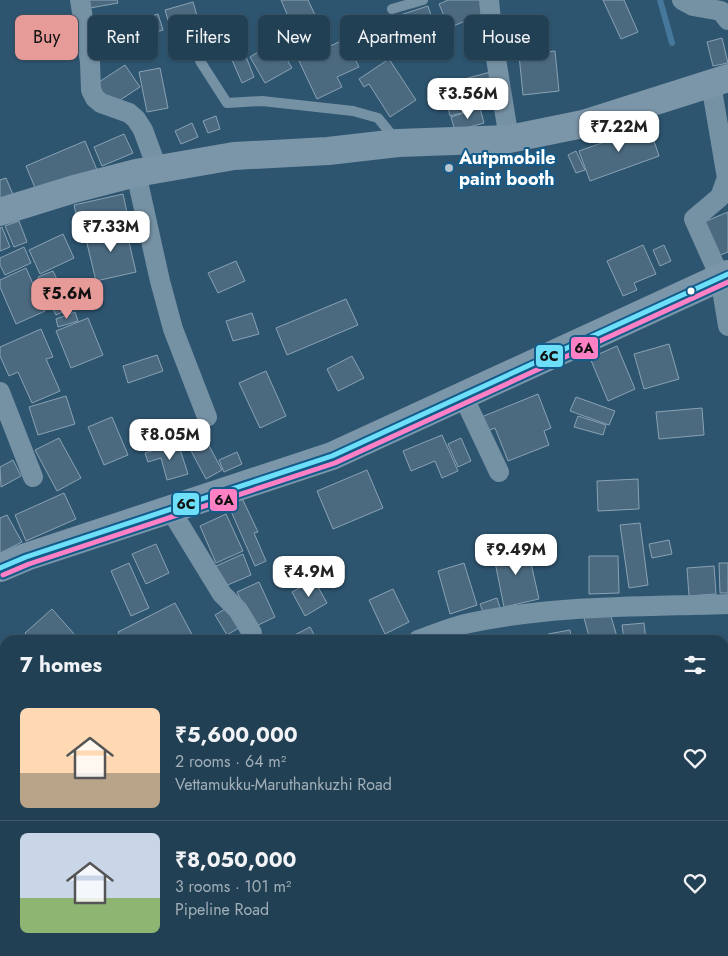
<!DOCTYPE html>
<meta charset="utf-8">
<style>
body{margin:0;font-family:Jost,sans-serif;background:#2a475a;color:#f1f3f6;height:100vh;display:flex;flex-direction:column;font-size:19px;white-space:nowrap}
*{box-sizing:border-box;margin:0}
p{font-size:16px;color:#a2afb8}
.icon{flex:none;width:28px;height:28px;fill:none;stroke:currentColor;stroke-width:2;stroke-linecap:round;stroke-linejoin:round}
.map{position:relative;flex:1;overflow:hidden}
.side{position:absolute;left:0px;top:635px;width:729px;height:321px;display:flex;flex-direction:column;background:#224054;border-radius:15px 15px 0 0;box-shadow:0 1px 4px #0004,0 0 0 1px #3f596b}
.side>*{flex:none}
.banner{position:absolute;left:15px;top:15px;width:699px;height:45px;display:flex;gap:10px}
.price{position:absolute;translate:-50% -42px;padding:0 11px;border-radius:10px;background:#fff;color:#222;font-size:16px;line-height:32px;filter:drop-shadow(0 1px 2px #0008)}
.price::after{content:'';position:absolute;left:50%;top:30px;width:15px;height:11px;margin-left:-8px;background:inherit;clip-path:polygon(0 0,100% 0,50% 100%)}
.price.selected{background:#e69b98;color:#111}
ul{padding:0;list-style:none}
li{display:flex;align-items:center;gap:15px;height:125px;padding:0 20px}
li+li{border-top:1px solid #3f596b}
li span{display:grid;place-items:center;flex:none;width:140px;height:100px;border-radius:8px;color:#555}
li>.icon{margin-inline-start:auto}
span .icon{width:60px;height:60px;fill:#fffc;stroke-width:1}
li b{font-size:21px}
h2{display:flex;justify-content:space-between;align-items:center;height:60px;padding:0 20px;font-size:21px}
.tag{padding:0 18px;border-radius:8px;background:#224054;box-shadow:0 1px 4px #0004,0 0 0 1px #3f596b;font-size:18px;line-height:45px}
.tag.selected{background:#e69b98;color:#111}
.map>svg:first-child{display:block}
.lines{fill:none;stroke-linecap:round;stroke-linejoin:round}
.stream{stroke:#45789b;stroke-width:6}
.building{fill:#4b6a80;stroke:#89a2b3}
.lane{stroke:#7591a4;stroke-width:10}
.street{stroke:#7591a4;stroke-width:20}
.secondary{stroke:#7c96a9;stroke-width:28}
.bus-1-casing{stroke:#135b8b;stroke-width:9}
.bus-2-casing{stroke:#135b8b;stroke-width:9}
.bus-1{stroke:#6ddff8;stroke-width:5}
.bus-2{stroke:#ff80c5;stroke-width:5}
.poi-dot{fill:#b6c4cd;stroke:#135b8b;stroke-width:2}
.bus-dot{fill:#fff;stroke:#135b8b;stroke-width:2}
.labels{text-anchor:middle;dominant-baseline:central;stroke-width:4;stroke-linejoin:round;paint-order:stroke}
.poi-label{font-size:18px;font-weight:bold;fill:#fff;stroke:#135b8b;text-anchor:start}
.line-badge{stroke:#135b8b;stroke-width:2}
.pale-badge-label{font-size:14px;text-anchor:middle;font-weight:bold;fill:#111}
</style>
<div class="map">
<svg width="728" height="956" viewBox="0 0 728 956">
<rect width="100%" height="100%" fill="#2e5570"/>
<g class="lines">
<path class="stream" d="M 660,0 L 672,43"/>
</g>
<g class="building">
<path d="M 89,0 L 117,0 L 118,3 L 90,8 Z"/>
<path d="M 281,0 L 308,0 L 323,32 L 299,42 Z"/>
<path d="M 448,0 L 481,0 L 486,12 L 449,28 L 439,4 Z"/>
<path d="M 603,0 L 624,0 L 638,32 L 621,39 Z"/>
<path d="M 193,2 L 202,33 L 174,41 L 165,10 Z"/>
<path d="M 428,6 L 435,28 L 401,38 L 394,17 Z"/>
<path d="M 158,14 L 163,30 L 143,36 L 138,20 Z"/>
<path d="M 380,15 L 397,44 L 375,57 L 358,28 Z"/>
<path d="M 101,20 L 135,21 L 134,56 L 99,55 Z"/>
<path d="M 722,38 L 728,63 L 713,66 L 707,42 Z"/>
<path d="M 345,39 L 359,67 L 337,77 L 342,87 L 317,99 L 299,61 Z"/>
<path d="M 276,41 L 292,68 L 265,83 L 250,57 Z"/>
<path d="M 151,42 L 153,58 L 138,60 L 136,44 Z"/>
<path d="M 555,51 L 559,91 L 523,95 L 519,55 Z"/>
<path d="M 245,54 L 254,77 L 242,83 L 232,60 Z"/>
<path d="M 389,59 L 416,100 L 390,117 L 369,84 L 364,87 L 359,79 Z"/>
<path d="M 125,65 L 140,87 L 111,106 L 96,84 Z"/>
<path d="M 160,68 L 168,108 L 147,112 L 139,72 Z"/>
<path d="M 494,71 L 502,102 L 450,116 L 442,85 Z"/>
<path d="M 480,108 L 484,123 L 455,131 L 451,117 Z"/>
<path d="M 216,116 L 220,129 L 208,133 L 203,121 Z"/>
<path d="M 192,123 L 198,137 L 181,144 L 175,131 Z"/>
<path d="M 649,126 L 659,156 L 590,181 L 579,151 Z"/>
<path d="M 124,134 L 133,153 L 102,166 L 94,147 Z"/>
<path d="M 85,141 L 97,170 L 38,195 L 26,166 Z"/>
<path d="M 576,151 L 585,170 L 576,173 L 568,155 Z"/>
<path d="M 6,178 L 14,197 L 0,203 L 0,180 Z"/>
<path d="M 123,194 L 128,217 L 79,228 L 74,205 Z"/>
<path d="M 728,212 L 728,252 L 718,256 L 704,222 Z"/>
<path d="M 19,221 L 27,242 L 14,247 L 5,226 Z"/>
<path d="M 125,225 L 136,272 L 96,281 L 85,235 Z"/>
<path d="M 2,227 L 10,247 L 0,251 L 0,228 Z"/>
<path d="M 63,234 L 74,258 L 40,274 L 29,250 Z"/>
<path d="M 643,245 L 656,274 L 634,283 L 637,290 L 623,296 L 607,261 Z"/>
<path d="M 664,245 L 671,261 L 660,266 L 653,250 Z"/>
<path d="M 24,247 L 31,263 L 5,275 L 0,265 L 0,258 Z"/>
<path d="M 236,261 L 245,281 L 218,293 L 208,273 Z"/>
<path d="M 26,268 L 45,311 L 16,324 L 0,287 L 0,280 Z"/>
<path d="M 53,271 L 61,288 L 46,295 L 38,277 Z"/>
<path d="M 82,280 L 91,299 L 56,315 L 47,297 Z"/>
<path d="M 346,299 L 358,325 L 287,355 L 276,328 Z"/>
<path d="M 75,312 L 78,321 L 58,327 L 56,319 Z"/>
<path d="M 252,313 L 259,334 L 233,341 L 226,321 Z"/>
<path d="M 88,318 L 103,355 L 71,368 L 56,331 Z"/>
<path d="M 41,329 L 53,357 L 46,359 L 60,391 L 32,403 L 18,372 L 9,376 L 0,356 L 0,347 Z"/>
<path d="M 669,344 L 679,379 L 644,389 L 634,354 Z"/>
<path d="M 617,346 L 635,389 L 608,401 L 590,358 Z"/>
<path d="M 157,355 L 163,371 L 128,383 L 123,366 Z"/>
<path d="M 352,356 L 364,378 L 338,391 L 327,369 Z"/>
<path d="M 266,371 L 286,416 L 260,428 L 239,383 Z"/>
<path d="M 538,394 L 551,428 L 544,431 L 549,445 L 508,461 L 495,428 L 484,432 L 479,418 Z"/>
<path d="M 66,396 L 75,424 L 38,435 L 29,407 Z"/>
<path d="M 576,397 L 615,411 L 609,425 L 570,411 Z"/>
<path d="M 702,408 L 704,435 L 659,439 L 656,412 Z"/>
<path d="M 578,416 L 606,425 L 603,435 L 574,427 Z"/>
<path d="M 112,417 L 128,455 L 104,465 L 88,427 Z"/>
<path d="M 198,425 L 222,470 L 206,479 L 182,434 Z"/>
<path d="M 442,435 L 458,471 L 442,478 L 435,461 L 411,471 L 403,451 Z"/>
<path d="M 59,438 L 81,478 L 57,491 L 35,450 Z"/>
<path d="M 461,438 L 471,461 L 458,467 L 448,444 Z"/>
<path d="M 178,443 L 188,474 L 167,480 L 161,458 L 148,462 L 145,453 Z"/>
<path d="M 237,452 L 242,464 L 224,472 L 219,460 Z"/>
<path d="M 13,460 L 21,476 L 1,487 L 0,467 Z"/>
<path d="M 367,470 L 383,508 L 333,529 L 317,491 Z"/>
<path d="M 638,479 L 639,509 L 598,511 L 597,481 Z"/>
<path d="M 64,493 L 76,519 L 26,541 L 15,515 Z"/>
<path d="M 241,496 L 258,532 L 254,533 L 266,561 L 255,566 L 227,502 Z"/>
<path d="M 226,514 L 243,551 L 216,563 L 200,526 Z"/>
<path d="M 7,515 L 22,542 L 0,553 L 0,518 Z"/>
<path d="M 640,523 L 648,585 L 629,588 L 620,525 Z"/>
<path d="M 669,540 L 672,554 L 652,558 L 649,544 Z"/>
<path d="M 156,544 L 169,573 L 146,584 L 132,554 Z"/>
<path d="M 527,545 L 539,599 L 504,607 L 493,552 Z"/>
<path d="M 243,554 L 251,575 L 223,587 L 214,567 Z"/>
<path d="M 589,556 L 618,556 L 619,593 L 589,594 Z"/>
<path d="M 129,563 L 149,608 L 131,616 L 111,571 Z"/>
<path d="M 464,563 L 477,605 L 450,614 L 438,571 Z"/>
<path d="M 719,563 L 728,563 L 728,593 L 720,593 Z"/>
<path d="M 714,566 L 716,594 L 689,596 L 687,568 Z"/>
<path d="M 314,580 L 327,603 L 305,616 L 292,592 Z"/>
<path d="M 259,582 L 275,617 L 254,627 L 237,592 Z"/>
<path d="M 393,589 L 409,622 L 385,634 L 369,600 Z"/>
<path d="M 497,598 L 501,611 L 485,617 L 480,604 Z"/>
<path d="M 175,603 L 195,640 L 122,640 L 118,632 Z"/>
<path d="M 230,606 L 242,626 L 227,635 L 215,615 Z"/>
<path d="M 52,609 L 75,635 L 69,640 L 32,640 L 25,633 Z"/>
<path d="M 609,610 L 618,640 L 590,640 L 584,618 Z"/>
<path d="M 644,623 L 646,640 L 624,640 L 622,625 Z"/>
<path d="M 310,627 L 317,640 L 285,640 Z"/>
<path d="M 570,630 L 572,640 L 549,640 L 548,634 Z"/>
<path d="M 728,665 L 728,701 L 724,702 L 724,666 Z"/>
<path d="M 5,698 L 5,739 L 0,741 L 0,700 Z"/>
<path d="M 724,735 L 728,741 L 728,770 L 724,773 Z"/>
<path d="M 0,883 L 5,892 L 5,939 L 0,942 Z"/>
<path d="M 724,910 L 728,915 L 728,936 L 724,939 Z"/>
<path d="M 153,951 L 192,951 L 183,956 L 155,956 Z"/>
<path d="M 219,951 L 228,951 L 230,956 L 206,956 Z"/>
<path d="M 291,951 L 305,951 L 307,956 L 293,956 Z"/>
<path d="M 320,951 L 335,951 L 337,956 L 309,956 Z"/>
<path d="M 369,951 L 395,951 L 397,956 L 365,956 L 364,953 Z"/>
<path d="M 403,951 L 435,951 L 436,956 L 404,956 Z"/>
<path d="M 460,951 L 485,951 L 477,956 L 462,956 Z"/>
<path d="M 572,951 L 618,951 L 610,956 L 575,956 Z"/>
<path d="M 687,951 L 717,951 L 719,956 L 689,956 Z"/>
</g>
<g class="lines">
<g class="lane">
<path d="M 392,9 L 423,0"/>
<path d="M 200,61 L 227,103 L 262,101 L 353,111 L 378,118 L 396,140"/>
</g>
<g class="street">
<path d="M 80,0 L 90,62 L 91,90 L 95,98 L 101,103 L 129,113 L 136,119 L 143,130 L 157,168"/>
<path d="M 489,0 L 493,40 L 509,139"/>
<path d="M 682,0 L 693,6 L 721,11 L 728,20"/>
<path d="M 711,84 L 727,178 L 720,197 L 694,219 L 720,277 L 728,326"/>
<path d="M 136,173 L 160,281 L 173,329 L 207,417"/>
<path d="M 0,392 L 33,477"/>
<path d="M 463,396 L 499,472"/>
<path d="M 170,509 L 222,594 L 238,610 L 252,633"/>
<path d="M 418,640 C 433,635 449,628 465,624 C 550,605 641,607 728,604"/>
<path d="M 724,895 L 728,893"/>
<path d="M 127,951 L 129,956"/>
<path d="M 354,951 L 357,956"/>
<path d="M 447,951 L 449,956"/>
<path d="M 639,956 L 645,951"/>
</g>
<g class="secondary">
<path d="M 0,212 L 74,189 L 136,173 L 234,156 L 328,151 L 398,143 L 509,139 L 583,124 L 728,78"/>
<path d="M 0,568 L 26,557 L 332,456 L 728,274"/>
</g>
<defs>
<path id="bus-1" d="M 0,568 L 26,557 L 332,456 L 728,274"/>
<path id="bus-2" d="M 3,575 L 29,564 L 335,463 L 728,282"/>
</defs>
<use href="#bus-1" class="bus-1-casing"/>
<use href="#bus-2" class="bus-2-casing"/>
<use href="#bus-1" class="bus-1"/>
<use href="#bus-2" class="bus-2"/>
</g>
<circle class="poi-dot" cx="449" cy="168" r="5"/>
<circle class="bus-dot" cx="691" cy="291" r="4.5"/>
<g class="labels">
<g class="poi-label">
<text x="459" y="158">Autpmobile<tspan x="459" dy="21">paint booth</tspan></text>
</g>
</g>
<g class="line-badge">
<rect x="570" y="336" width="29" height="24" rx="5" fill="#ff80c5"/>
<rect x="535" y="344" width="29" height="24" rx="5" fill="#6ddff8"/>
<rect x="209" y="488" width="29" height="24" rx="5" fill="#ff80c5"/>
<rect x="172" y="492" width="28" height="24" rx="5" fill="#6ddff8"/>
</g>
<g class="pale-badge-label">
<text x="584" y="353">6A</text>
<text x="549" y="361">6C</text>
<text x="224" y="505">6A</text>
<text x="186" y="509">6C</text>
</g>
</svg>
<b class="price" style="left:468px;top:120px">₹3.56M</b>
<b class="price" style="left:619px;top:153px">₹7.22M</b>
<b class="price" style="left:111px;top:253px">₹7.33M</b>
<b class="price selected" style="left:67px;top:320px">₹5.6M</b>
<b class="price" style="left:170px;top:461px">₹8.05M</b>
<b class="price" style="left:516px;top:576px">₹9.49M</b>
<b class="price" style="left:309px;top:598px">₹4.9M</b>
<div class="banner">
<a class="tag selected">Buy</a>
<a class="tag">Rent</a>
<a class="tag">Filters</a>
<a class="tag">New</a>
<a class="tag">Apartment</a>
<a class="tag">House</a>
</div>
<section class="side">
<h2>7 homes<svg class="icon" aria-label="filters" viewBox="0 0 24 24"><path d="M4 7h16M4 17h16"/><circle cx="9" cy="7" r="2"/><circle cx="15" cy="17" r="2"/></svg></h2>
<ul>
<li><span style="background:linear-gradient(#ffd9b3 65%,#b9a48a 0)"><svg class="icon" aria-label="home" viewBox="0 0 24 24"><path d="M3 11l9-7 9 7M6 9v11h12V9"/></svg></span><div><b>₹5,600,000</b><p>2 rooms · 64 m²</p><p>Vettamukku-Maruthankuzhi Road</p></div><svg class="icon" aria-label="heart" viewBox="0 0 24 24"><path d="M12 20l-8-8c-3-5 5-10 8-4 3-6 11-1 8 4z"/></svg></li>
<li><span style="background:linear-gradient(#c9d6e8 65%,#8fb573 0)"><svg class="icon" aria-label="home" viewBox="0 0 24 24"><path d="M3 11l9-7 9 7M6 9v11h12V9"/></svg></span><div><b>₹8,050,000</b><p>3 rooms · 101 m²</p><p>Pipeline Road</p></div><svg class="icon" aria-label="heart" viewBox="0 0 24 24"><path d="M12 20l-8-8c-3-5 5-10 8-4 3-6 11-1 8 4z"/></svg></li>
</ul>
</section>
</div>
